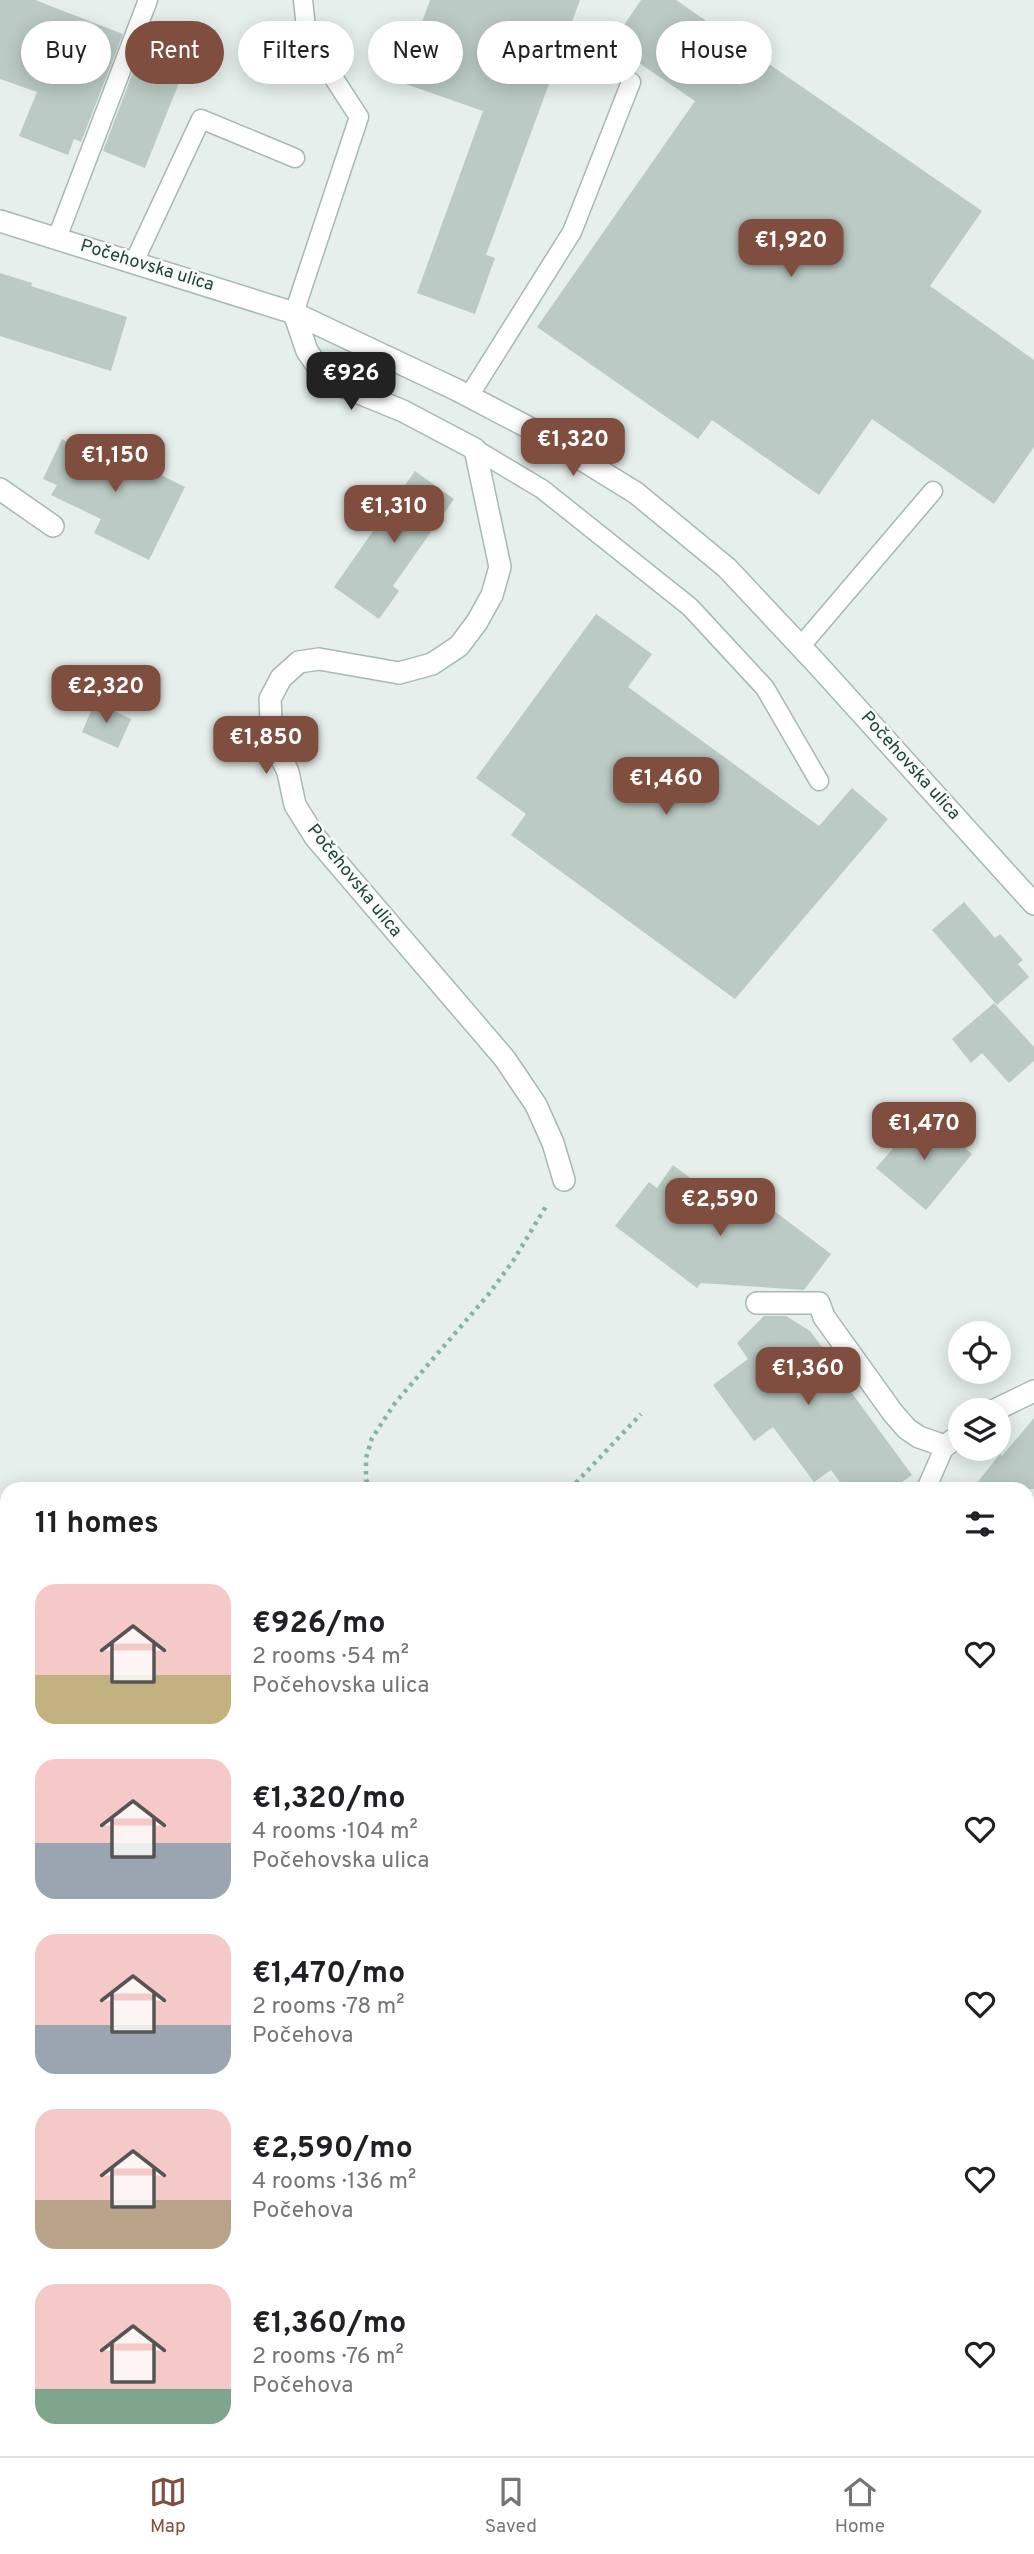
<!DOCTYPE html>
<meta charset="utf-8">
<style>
body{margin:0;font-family:Overpass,sans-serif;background:#f2f2f2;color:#202124;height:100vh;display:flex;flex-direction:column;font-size:26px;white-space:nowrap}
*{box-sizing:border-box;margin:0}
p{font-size:23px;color:#757577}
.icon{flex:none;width:38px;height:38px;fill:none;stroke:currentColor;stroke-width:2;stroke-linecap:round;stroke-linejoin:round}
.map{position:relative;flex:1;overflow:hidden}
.details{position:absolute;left:0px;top:1482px;width:1034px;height:975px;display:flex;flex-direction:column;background:#fff;border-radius:21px 21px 0 0;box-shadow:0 4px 18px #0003}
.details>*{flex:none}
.banner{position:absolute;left:21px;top:21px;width:992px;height:63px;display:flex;gap:14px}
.fabs{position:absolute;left:948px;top:1321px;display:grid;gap:14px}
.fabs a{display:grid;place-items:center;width:63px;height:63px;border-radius:50%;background:#fff;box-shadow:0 4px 18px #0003;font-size:35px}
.price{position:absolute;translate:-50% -60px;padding:0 16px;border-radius:14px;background:#7f4e3f;color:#fff;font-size:23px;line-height:46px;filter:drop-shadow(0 2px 4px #0008)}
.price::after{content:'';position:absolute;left:50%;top:42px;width:21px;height:16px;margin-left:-10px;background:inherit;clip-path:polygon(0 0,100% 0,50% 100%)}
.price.current{background:#222;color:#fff}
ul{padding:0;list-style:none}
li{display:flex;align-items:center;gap:21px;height:175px;padding:0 35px}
li span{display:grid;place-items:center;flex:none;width:196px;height:140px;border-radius:21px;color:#555}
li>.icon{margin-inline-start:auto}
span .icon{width:84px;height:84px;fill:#fffc;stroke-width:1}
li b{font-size:30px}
h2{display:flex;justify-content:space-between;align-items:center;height:84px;padding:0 35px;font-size:30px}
.chip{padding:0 24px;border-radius:32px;background:#fff;box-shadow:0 4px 18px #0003;font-size:24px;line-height:63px}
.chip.current{background:#7f4e3f;color:#fff}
.tabs{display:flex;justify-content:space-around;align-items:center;height:98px;border-top:2px solid #e0e0e0;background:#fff;font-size:19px;color:#757577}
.tabs a{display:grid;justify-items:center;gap:4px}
.tabs .current{color:#7f4e3f}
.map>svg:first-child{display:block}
.building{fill:#bbcac4}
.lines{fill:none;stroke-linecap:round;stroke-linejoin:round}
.service-casing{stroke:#a8b8b2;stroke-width:21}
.minor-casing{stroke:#a8b8b2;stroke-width:24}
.path{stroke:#86b3a5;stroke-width:4.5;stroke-dasharray:3.5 5;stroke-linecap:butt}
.service{stroke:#fff;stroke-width:18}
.minor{stroke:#fff;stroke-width:21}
.labels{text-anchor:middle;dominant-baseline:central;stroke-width:5;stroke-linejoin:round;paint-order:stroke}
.street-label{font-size:18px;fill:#24423a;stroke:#f7fbf9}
</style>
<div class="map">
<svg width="1034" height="2456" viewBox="0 0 1034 2456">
<rect width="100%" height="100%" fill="#e6efeb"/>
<g class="building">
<path d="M 0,0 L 35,0 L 123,34 L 81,142 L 74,139 L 68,155 L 19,136 L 37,92 L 0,79 Z"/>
<path d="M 430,0 L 580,0 L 486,255 L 495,258 L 475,314 L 417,293 L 483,111 L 400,82 Z"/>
<path d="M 641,0 L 676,0 L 982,211 L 930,286 L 1034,360 L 1034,447 L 994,504 L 872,419 L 819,495 L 712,420 L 698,439 L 537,327 L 695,101 L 611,44 Z"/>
<path d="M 144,43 L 188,60 L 145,168 L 103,151 Z"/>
<path d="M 0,273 L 32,283 L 31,286 L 127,317 L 111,371 L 0,336 Z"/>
<path d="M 81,435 L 185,487 L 149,560 L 94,533 L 101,519 L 51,495 L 57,485 L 43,479 L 62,439 L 75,446 Z"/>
<path d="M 415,471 L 454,499 L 393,586 L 399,591 L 379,619 L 334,587 Z"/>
<path d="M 596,614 L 652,654 L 628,687 L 819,826 L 852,788 L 888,819 L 735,999 L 511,835 L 526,814 L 476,778 Z"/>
<path d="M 95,702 L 131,719 L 118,748 L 82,732 Z"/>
<path d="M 964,902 L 995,938 L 1000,934 L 1023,960 L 1018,964 L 1029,977 L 997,1005 L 932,930 Z"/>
<path d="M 994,1003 L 1034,1047 L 1034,1061 L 1009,1083 L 982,1053 L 971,1063 L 952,1039 Z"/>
<path d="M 919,1118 L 931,1128 L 935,1123 L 972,1154 L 926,1210 L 876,1168 Z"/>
<path d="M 673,1165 L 747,1221 L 761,1201 L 831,1254 L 804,1290 L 701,1283 L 697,1288 L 615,1226 L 649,1182 L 657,1188 Z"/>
<path d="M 764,1316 L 786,1316 L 810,1331 L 832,1360 L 829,1362 L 912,1475 L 892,1489 L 845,1489 L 831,1470 L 814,1482 L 773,1427 L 754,1441 L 713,1385 L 748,1359 L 737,1343 Z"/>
<path d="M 1034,1418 L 1034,1489 L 972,1489 L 1000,1454 L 1002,1456 Z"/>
</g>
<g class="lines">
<defs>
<g id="service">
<path d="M 57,238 L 148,0"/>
<path d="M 134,262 L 201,119 L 295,158"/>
<path d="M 294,313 L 359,117 L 307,37 L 303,0"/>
<path d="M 469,396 L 572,232 L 631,82"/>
<path d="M 475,449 L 542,489 L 690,607 L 765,688 L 819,781"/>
<path d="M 800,647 L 933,491"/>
<path d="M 926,1489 L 945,1446"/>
</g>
<g id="minor">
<path d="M 0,221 L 294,313 L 457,390 L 539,433 L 636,493 L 727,568 L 817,664 L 1034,904"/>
<path d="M 294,313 L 307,351 L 327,380 L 403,411 L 475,449 L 500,567 L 492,595 L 477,622 L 459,646 L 432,664 L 399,673 L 319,659 L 299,662 L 281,678 L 270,699 L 272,738 L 288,772 L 295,805 L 315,837 L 505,1059 L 536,1105 L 553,1143 L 564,1180"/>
<path d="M 0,489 L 53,526"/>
<path d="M 757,1303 L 819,1303 L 824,1317 L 893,1413 L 907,1429 L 919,1437 L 945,1446 L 961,1434"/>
<path d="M 995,1410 L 1034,1391"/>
</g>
</defs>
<use href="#service" class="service-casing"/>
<use href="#minor" class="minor-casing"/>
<g class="path">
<path d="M 373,1489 L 366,1480 L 366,1458 L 372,1438 L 395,1403 L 488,1295 L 513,1261 L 548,1203"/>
<path d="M 570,1489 L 641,1414"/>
<path d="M 355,2450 L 357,2456"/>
</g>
<use href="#service" class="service"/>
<use href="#minor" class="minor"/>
</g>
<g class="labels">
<g class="street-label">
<text transform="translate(147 266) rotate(17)">Počehovska ulica</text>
<text transform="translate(910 766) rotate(48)">Počehovska ulica</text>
<text transform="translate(354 881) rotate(51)">Počehovska ulica</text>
</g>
</g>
</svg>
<div class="fabs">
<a><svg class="icon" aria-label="locate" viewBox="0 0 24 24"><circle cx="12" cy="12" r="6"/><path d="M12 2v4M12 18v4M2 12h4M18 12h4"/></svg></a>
<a><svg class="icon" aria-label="layers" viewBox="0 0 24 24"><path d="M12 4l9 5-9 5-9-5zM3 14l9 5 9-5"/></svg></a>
</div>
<b class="price" style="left:791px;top:279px">€1,920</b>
<b class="price current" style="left:351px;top:412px">€926</b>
<b class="price" style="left:573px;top:478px">€1,320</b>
<b class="price" style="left:115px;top:494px">€1,150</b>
<b class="price" style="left:394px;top:545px">€1,310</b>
<b class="price" style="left:106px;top:725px">€2,320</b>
<b class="price" style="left:266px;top:776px">€1,850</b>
<b class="price" style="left:666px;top:817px">€1,460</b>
<b class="price" style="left:924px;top:1162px">€1,470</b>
<b class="price" style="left:720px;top:1238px">€2,590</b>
<b class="price" style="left:808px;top:1407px">€1,360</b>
<div class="banner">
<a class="chip">Buy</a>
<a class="chip current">Rent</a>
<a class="chip">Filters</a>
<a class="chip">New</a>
<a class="chip">Apartment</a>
<a class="chip">House</a>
</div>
<section class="details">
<h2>11 homes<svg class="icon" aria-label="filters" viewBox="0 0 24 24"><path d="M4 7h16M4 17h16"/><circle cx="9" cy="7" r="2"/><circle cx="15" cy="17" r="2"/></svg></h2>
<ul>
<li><span style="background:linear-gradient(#f6c9c9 65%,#c2b280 0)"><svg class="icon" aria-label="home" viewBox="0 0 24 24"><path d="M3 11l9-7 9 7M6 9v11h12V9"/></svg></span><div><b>€926/mo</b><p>2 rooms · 54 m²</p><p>Počehovska ulica</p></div><svg class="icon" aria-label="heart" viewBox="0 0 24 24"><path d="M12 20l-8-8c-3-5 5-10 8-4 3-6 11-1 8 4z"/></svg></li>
<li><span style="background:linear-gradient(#f6c9c9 60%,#9aa5b1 0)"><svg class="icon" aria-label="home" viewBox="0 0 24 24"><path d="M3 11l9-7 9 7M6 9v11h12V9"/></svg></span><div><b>€1,320/mo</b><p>4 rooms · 104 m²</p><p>Počehovska ulica</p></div><svg class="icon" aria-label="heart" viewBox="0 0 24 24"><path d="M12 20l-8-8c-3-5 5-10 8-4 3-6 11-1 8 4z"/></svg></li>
<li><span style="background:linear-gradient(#f6c9c9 65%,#9aa5b1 0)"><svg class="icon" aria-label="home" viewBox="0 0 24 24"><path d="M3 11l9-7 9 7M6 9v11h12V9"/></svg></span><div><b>€1,470/mo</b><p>2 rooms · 78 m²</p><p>Počehova</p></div><svg class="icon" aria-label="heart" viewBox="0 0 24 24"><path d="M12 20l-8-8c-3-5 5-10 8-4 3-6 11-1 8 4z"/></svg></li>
<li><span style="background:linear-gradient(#f6c9c9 65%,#b9a48a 0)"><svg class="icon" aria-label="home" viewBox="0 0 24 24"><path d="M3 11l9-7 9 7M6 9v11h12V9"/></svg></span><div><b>€2,590/mo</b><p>4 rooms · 136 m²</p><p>Počehova</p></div><svg class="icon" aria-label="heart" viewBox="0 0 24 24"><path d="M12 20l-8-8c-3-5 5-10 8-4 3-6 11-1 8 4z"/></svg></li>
<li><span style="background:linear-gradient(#f6c9c9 75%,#7fa58c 0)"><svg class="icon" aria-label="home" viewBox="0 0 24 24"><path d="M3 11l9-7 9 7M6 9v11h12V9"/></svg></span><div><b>€1,360/mo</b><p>2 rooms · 76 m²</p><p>Počehova</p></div><svg class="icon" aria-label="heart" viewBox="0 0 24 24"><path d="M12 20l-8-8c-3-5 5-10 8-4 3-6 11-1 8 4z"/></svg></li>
</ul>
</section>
</div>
<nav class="tabs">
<a class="current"><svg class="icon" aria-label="map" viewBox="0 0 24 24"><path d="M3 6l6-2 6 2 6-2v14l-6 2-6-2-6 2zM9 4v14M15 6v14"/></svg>Map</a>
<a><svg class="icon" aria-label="saved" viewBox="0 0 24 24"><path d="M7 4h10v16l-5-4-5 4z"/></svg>Saved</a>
<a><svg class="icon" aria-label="home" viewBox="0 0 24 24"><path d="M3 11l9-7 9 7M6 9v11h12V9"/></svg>Home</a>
</nav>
